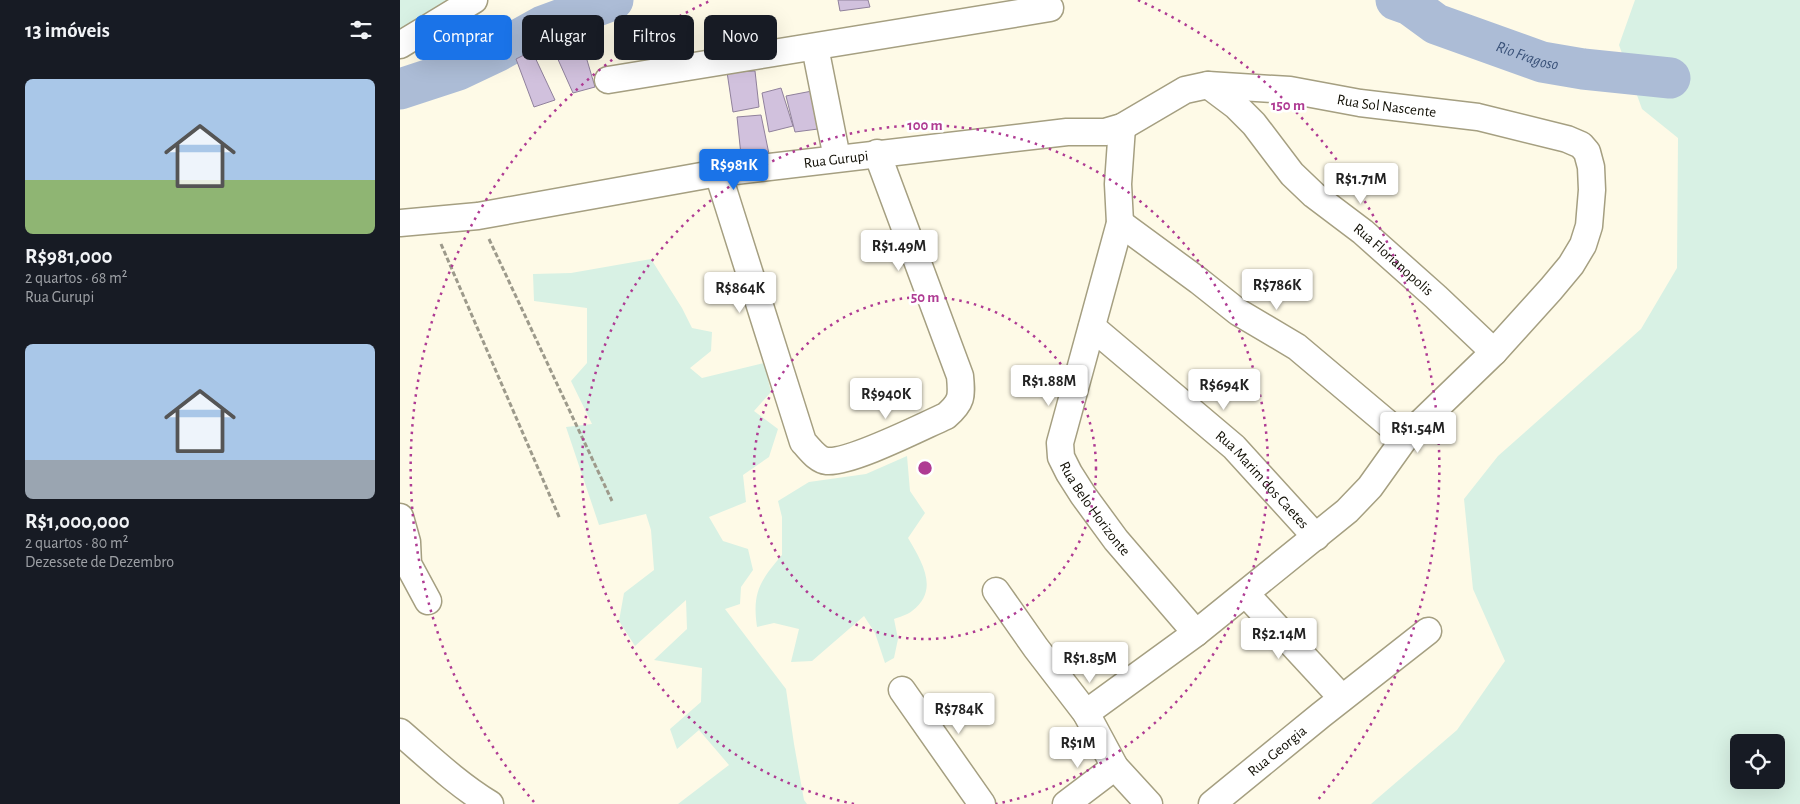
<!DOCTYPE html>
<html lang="pt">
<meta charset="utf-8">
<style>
body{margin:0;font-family:"Alegreya Sans",sans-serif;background:#20242c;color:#f1f3f6;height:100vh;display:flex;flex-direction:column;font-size:19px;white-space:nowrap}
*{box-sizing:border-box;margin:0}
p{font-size:16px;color:#9ea1a6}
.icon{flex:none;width:28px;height:28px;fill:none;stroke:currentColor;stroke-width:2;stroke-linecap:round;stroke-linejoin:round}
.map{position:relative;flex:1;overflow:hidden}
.side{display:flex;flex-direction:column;background:#171b24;width:400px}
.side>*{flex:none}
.top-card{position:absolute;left:15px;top:15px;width:475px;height:45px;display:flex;gap:10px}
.tools{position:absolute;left:1330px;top:734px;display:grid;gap:10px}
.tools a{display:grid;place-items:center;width:55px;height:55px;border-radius:8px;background:#171b24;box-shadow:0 5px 20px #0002;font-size:25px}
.price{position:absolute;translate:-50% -42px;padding:0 11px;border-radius:5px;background:#fff;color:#222;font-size:16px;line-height:32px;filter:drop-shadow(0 1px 2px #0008)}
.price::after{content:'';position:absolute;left:50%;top:30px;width:15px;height:11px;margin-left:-8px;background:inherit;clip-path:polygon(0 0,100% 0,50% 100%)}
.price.active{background:#1a73e8;color:#fff}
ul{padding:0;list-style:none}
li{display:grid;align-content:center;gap:10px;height:265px;padding:0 25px}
li span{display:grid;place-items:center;height:155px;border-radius:8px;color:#555}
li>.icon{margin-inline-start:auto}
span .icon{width:90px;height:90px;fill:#fffc;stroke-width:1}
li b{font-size:21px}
h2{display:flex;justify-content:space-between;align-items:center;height:60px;padding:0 25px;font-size:21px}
.chip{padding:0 18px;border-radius:8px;background:#171b24;box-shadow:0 5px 20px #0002;font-size:18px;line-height:45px}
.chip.active{background:#1a73e8;color:#fff}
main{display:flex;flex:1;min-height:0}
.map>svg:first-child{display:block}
.green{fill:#d8f1e4;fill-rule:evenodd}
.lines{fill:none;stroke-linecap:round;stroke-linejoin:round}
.river{stroke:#acbcd6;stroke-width:41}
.building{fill:#d1c1dd;stroke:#90819c}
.minor-casing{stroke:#a59f81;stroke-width:29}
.path{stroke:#9d9a8b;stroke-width:3;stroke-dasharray:5 2.5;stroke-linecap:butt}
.minor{stroke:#fff;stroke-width:26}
.ring{fill:none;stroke:#af3b93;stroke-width:2.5;stroke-dasharray:2.5 5}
.labels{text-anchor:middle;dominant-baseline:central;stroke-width:5;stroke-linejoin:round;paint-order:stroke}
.street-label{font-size:15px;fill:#100e04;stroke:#fff}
.water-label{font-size:16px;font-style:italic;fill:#3a5279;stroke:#fff}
.centre{fill:#af3b93;stroke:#fff;stroke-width:2.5}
.ring-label{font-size:15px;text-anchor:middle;font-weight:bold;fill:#af3b93;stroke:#fff;stroke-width:5;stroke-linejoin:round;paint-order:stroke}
</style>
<main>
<section class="side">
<h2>13 imóveis<svg class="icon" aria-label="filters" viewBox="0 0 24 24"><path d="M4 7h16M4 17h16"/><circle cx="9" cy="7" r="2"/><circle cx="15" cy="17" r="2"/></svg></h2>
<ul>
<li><span style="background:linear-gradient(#a9c7e8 65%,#8fb573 0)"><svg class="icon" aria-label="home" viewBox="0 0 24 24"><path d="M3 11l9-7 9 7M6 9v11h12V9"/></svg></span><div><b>R$981,000</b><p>2 quartos · 68 m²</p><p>Rua Gurupi</p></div></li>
<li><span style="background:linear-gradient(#a9c7e8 75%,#9aa5b1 0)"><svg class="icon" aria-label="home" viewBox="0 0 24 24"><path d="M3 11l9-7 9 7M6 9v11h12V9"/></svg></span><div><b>R$1,000,000</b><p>2 quartos · 80 m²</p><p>Dezessete de Dezembro</p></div></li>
</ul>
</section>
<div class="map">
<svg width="1400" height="804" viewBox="0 0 1400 804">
<rect width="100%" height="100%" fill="#fefae7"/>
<g class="green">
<path d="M 0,0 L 47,0 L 0,30 Z"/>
<path d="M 1235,0 L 1400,0 L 1400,804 L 971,804 L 1057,730 L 1105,661 L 1073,589 L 1064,499 L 1098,456 L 1241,329 L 1277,268 L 1278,138 L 1242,109 L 1219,45 ZM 1339,742 L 1376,742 L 1376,780 L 1339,780 Z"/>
<path d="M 251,259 L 282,308 L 292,328 L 312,332 L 311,351 L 290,368 L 302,378 L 364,363 L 371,392 L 354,411 L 378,429 L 369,457 L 343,475 L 346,502 L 309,517 L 323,541 L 348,549 L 353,570 L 341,587 L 340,604 L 325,609 L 386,689 L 394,744 L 404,800 L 407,804 L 278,804 L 329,765 L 299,730 L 277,749 L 270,729 L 301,702 L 302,668 L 254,660 L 287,629 L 286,600 L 235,646 L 219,621 L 224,593 L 254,570 L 251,530 L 246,514 L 199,525 L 166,427 L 192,424 L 171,381 L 187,363 L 187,308 L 134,301 L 133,274 L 171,273 Z"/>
<path d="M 507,456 L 510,491 L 525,513 L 508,538 C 522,562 540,590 512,611 C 507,615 499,617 494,619 L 498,639 L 494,658 L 485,663 L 475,633 L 464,616 L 412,661 L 391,662 L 399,629 L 374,623 L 357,627 C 352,592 360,581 382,555 L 382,517 L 378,501 L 409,482 L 466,474 Z"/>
</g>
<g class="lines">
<g class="river">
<path id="s1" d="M 996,0 L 1010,5 L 1036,24 L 1142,62 L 1183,69 L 1270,78"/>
<path d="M 0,89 L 58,70 L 96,52 L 143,26 L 213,0"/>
</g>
</g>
<g class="building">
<path d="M 438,0 L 468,0 L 470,7 L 440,11 Z"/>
<path d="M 179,33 L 195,87 L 173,93 L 152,46 Z"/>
<path d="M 268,38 L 270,64 L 255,65 L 252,40 Z"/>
<path d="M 132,51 L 155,100 L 134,107 L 116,59 Z"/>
<path d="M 355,71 L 359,107 L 333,112 L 327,72 Z"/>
<path d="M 381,88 L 393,126 L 369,132 L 362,93 Z"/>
<path d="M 412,91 L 418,129 L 395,132 L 386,96 Z"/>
<path d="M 361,115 L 369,154 L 341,155 L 337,117 Z"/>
</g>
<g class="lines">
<defs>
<g id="minor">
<path d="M 0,45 L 74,0"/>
<path d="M 415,47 L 437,158"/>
<path d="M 208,80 L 650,8"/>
<path id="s2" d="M 808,85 L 836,106 L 854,124 L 892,174 L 914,195 L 963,232 L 1036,297 L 1094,352"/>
<path id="s3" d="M 722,127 L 718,184 L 720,223 L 660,443 L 661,457 L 669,473 L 683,495 L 716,540 L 796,633"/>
<path d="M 318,173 L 403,442 C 410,449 417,460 427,461 C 451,463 521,427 546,416 C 562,402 562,397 560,376 L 477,153"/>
<path id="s4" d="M 0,223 L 78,216 L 318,173 L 667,132 L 705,132 L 722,127 L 785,90 L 808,85 L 890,90 L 960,103 L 1078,117 L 1167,139 L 1181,145 L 1187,152 L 1191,167 L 1192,190 L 1189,226 L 1183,245 L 1171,265 L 1151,289 L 1094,352 L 1005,438 L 970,487 L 947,511 L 796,633 L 686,713"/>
<path d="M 720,223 L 799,281 L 838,312 L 897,347 L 1005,438"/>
<path id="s5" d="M 692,327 L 834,447 L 916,537"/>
<path d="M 0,517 L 7,542 L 8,564 L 28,601"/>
<path d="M 596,591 L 636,648 L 686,713 L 715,767 L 749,804"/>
<path d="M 846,594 L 942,698"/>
<path d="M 502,690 L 582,804"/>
<path d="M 0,732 C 29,757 57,784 90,804"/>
<path d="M 666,804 L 715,767"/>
<path id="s6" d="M 812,804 L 921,715 L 1028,631"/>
</g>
</defs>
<use href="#minor" class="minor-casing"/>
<g class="path">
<path d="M 89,239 L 212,501"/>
<path d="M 41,244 L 160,519"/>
</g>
<use href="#minor" class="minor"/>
</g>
<g class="ring">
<circle cx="525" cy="468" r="171"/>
<path d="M454 804A343 343 0 1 1 596 804"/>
<path d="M134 802A514 514 0 0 1 312 0M738 0A514 514 0 0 1 916 802"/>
</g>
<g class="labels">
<g class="street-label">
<text stroke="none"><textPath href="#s4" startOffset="1006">Rua Sol Nascente</textPath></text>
<text stroke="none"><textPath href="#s4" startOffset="441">Rua Gurupi</textPath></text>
<text stroke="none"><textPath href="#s2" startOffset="256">Rua Florianopolis</textPath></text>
<text stroke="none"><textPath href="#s5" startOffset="229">Rua Marim dos Caetes</textPath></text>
<text stroke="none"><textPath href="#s3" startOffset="400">Rua Belo Horizonte</textPath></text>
<text stroke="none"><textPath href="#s6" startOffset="84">Rua Georgia</textPath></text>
</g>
<g class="water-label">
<text stroke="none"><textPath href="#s1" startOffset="144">Rio Fragoso</textPath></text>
</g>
</g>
<circle cx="525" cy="468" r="8" class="centre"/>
<g class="ring-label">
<text x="888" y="110">150 m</text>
<text x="525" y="130">100 m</text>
<text x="525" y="302">50 m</text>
</g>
</svg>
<div class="tools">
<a><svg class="icon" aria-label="locate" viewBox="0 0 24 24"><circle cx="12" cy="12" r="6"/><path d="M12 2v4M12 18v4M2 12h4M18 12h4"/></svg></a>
</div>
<b class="price active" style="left:334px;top:191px">R$981K</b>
<b class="price" style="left:961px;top:205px">R$1.71M</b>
<b class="price" style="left:499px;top:272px">R$1.49M</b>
<b class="price" style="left:877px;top:311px">R$786K</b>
<b class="price" style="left:340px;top:314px">R$864K</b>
<b class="price" style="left:649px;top:407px">R$1.88M</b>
<b class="price" style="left:824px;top:411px">R$694K</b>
<b class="price" style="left:486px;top:420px">R$940K</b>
<b class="price" style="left:1018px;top:454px">R$1.54M</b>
<b class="price" style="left:879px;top:660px">R$2.14M</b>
<b class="price" style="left:690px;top:684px">R$1.85M</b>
<b class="price" style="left:559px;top:735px">R$784K</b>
<b class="price" style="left:678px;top:769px">R$1M</b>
<div class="top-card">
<a class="chip active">Comprar</a>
<a class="chip">Alugar</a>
<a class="chip">Filtros</a>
<a class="chip">Novo</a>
</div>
</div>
</main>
